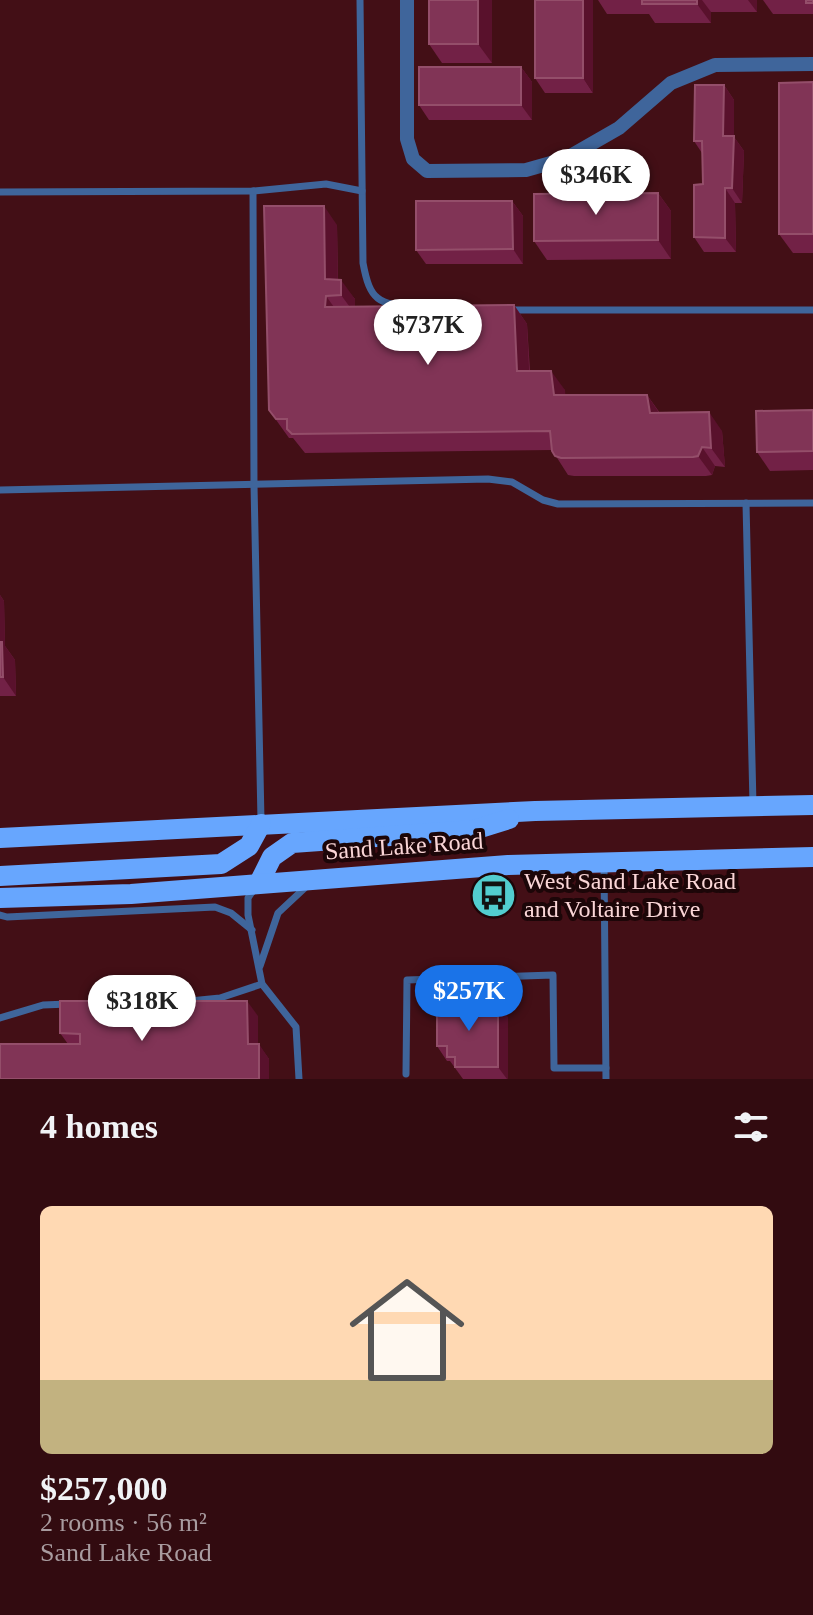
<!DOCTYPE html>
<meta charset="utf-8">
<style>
body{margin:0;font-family:"Times New Roman",serif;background:#3a1419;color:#f1f3f6;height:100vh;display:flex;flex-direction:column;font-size:30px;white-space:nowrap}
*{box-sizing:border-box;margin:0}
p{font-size:26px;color:#a89b9f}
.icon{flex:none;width:44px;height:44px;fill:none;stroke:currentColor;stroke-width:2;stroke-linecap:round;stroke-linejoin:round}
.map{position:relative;height:1079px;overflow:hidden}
.side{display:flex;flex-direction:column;background:#320b10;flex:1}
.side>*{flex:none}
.price{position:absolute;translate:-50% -68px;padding:0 18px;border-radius:28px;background:#fff;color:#222;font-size:26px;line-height:52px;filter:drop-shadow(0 2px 4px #0008)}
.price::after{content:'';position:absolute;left:50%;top:48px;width:24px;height:18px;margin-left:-12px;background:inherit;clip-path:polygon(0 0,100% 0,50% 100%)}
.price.on{background:#1a73e8;color:#fff}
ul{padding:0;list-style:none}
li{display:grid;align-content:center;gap:16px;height:424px;padding:0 40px}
li span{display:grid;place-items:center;height:248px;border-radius:12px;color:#555}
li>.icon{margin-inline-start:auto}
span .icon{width:144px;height:144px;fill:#fffc;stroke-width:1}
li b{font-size:34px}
h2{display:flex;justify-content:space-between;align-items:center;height:96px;padding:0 40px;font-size:34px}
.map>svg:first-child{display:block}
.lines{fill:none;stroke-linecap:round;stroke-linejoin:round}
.service{stroke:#3f659b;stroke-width:7}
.minor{stroke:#3f659b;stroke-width:14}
.primary{stroke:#67a6fe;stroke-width:20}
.wall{fill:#722146}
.shaded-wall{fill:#59112c}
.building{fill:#813456;stroke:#944e6a;stroke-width:2}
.labels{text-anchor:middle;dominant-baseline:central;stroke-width:8;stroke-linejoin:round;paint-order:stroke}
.street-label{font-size:24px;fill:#fad6d7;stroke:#1c0608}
.poi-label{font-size:24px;fill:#fad6d7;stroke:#1c0608;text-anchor:start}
</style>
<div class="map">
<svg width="813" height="1079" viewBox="0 0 813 1079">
<rect width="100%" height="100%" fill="#430f16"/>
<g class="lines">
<g class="service">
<path d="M 360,0 L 363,263 C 370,301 378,304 415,307"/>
<path d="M 253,191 L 254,485 L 261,820"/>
<path d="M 0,192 L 253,191 L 326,184 L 362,191"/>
<path d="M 511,310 L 813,310"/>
<path d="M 0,490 L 488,479 L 512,482 L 543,500 L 558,504 L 813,503"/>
<path d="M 746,503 L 753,805"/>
<path d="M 604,864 L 606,1079"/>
<path d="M 254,889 L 248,898 L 248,915 L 262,984 L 296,1027 L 299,1079"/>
<path d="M 0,915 L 7,917 L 215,907 L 231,913 L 252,930"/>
<path d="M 260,966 L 278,913 L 309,884"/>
<path d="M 180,1002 L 220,998 L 262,984"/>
<path d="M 0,1018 L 43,1005 L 68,1004"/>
<path d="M 406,1074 L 407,980 L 553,975 L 554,1068 L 606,1068"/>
</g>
<path class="minor" d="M 407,0 L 407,139 L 413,159 L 427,171 L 526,170 L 565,159 L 619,128 L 671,83 L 715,65 L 813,64"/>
<g class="primary">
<path d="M 0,838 L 535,811 L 813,805"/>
<path d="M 0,876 L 221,864 L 249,846 L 261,824"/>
<path d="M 259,883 L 272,857 L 292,843 L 474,830 L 509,819"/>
<path d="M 0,898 L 131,894 L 508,865 L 813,857"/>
</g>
</g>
<g class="wall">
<path d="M 492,0 L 492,63 L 442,63 L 429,44 Z"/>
<path d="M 535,0 L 593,93 L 545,93 L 535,78 Z"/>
<path d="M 598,0 L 757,0 L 757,12 L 711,12 L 711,23 L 655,23 L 649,14 L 607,14 Z"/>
<path d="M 763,0 L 813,0 L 813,14 L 773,14 Z"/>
<path d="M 521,67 L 532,82 L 532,120 L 429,120 L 419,105 Z"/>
<path d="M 813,82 L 813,253 L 793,253 L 779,234 Z"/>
<path d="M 724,85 L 734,100 L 734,137 L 744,151 L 742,203 L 735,203 L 736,252 L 704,252 L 694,237 L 703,184 L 702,153 L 694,141 Z"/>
<path d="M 658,193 L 671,211 L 671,259 L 547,260 L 534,241 Z"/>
<path d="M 512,201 L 523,216 L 523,264 L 426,264 L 416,250 Z"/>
<path d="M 337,225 L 338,280 L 355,299 L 355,307 L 514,305 L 527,324 L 530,371 L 565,390 L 565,395 L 647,395 L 660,413 L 722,431 L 725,467 L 715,466 L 712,475 L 706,476 L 574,476 L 568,475 L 552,450 L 305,453 L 293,438 L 289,438 L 269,410 Z"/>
<path d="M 813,410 L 813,470 L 770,471 L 757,452 Z"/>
<path d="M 0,595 L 4,601 L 5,646 L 15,660 L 16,696 L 0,696 Z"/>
<path d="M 258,1016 L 258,1044 L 269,1059 L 269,1079 L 0,1079 L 68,1044 L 60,1033 Z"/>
<path d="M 508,1017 L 508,1079 L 463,1079 L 450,1061 L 447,1061 L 437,1046 Z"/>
</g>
<g class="shaded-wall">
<path d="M 478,0 L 492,0 L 492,63 L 478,44 Z"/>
<path d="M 583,0 L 593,0 L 593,93 L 583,78 Z"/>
<path d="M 697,0 L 702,0 L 711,12 L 711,23 L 697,4 Z"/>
<path d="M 748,0 L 757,0 L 757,12 Z"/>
<path d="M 521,67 L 532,82 L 532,120 L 521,105 Z"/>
<path d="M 724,85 L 734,100 L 734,137 L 744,151 L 742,203 L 732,188 L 723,136 Z"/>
<path d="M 725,188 L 735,203 L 736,252 L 725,238 Z"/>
<path d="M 658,193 L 671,211 L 671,259 L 658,240 Z"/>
<path d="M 512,201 L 523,216 L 523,264 L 513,249 Z"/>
<path d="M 324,206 L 337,225 L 338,295 L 325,279 Z"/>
<path d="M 341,280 L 355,299 L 355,314 L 341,295 Z"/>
<path d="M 326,296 L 339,314 L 325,307 Z"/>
<path d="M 514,305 L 527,324 L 530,390 L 517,371 Z"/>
<path d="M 551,371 L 565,390 L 567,414 L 554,395 Z"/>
<path d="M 647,395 L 660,414 L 650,413 Z"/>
<path d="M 709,412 L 722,431 L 725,467 L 711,448 Z"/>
<path d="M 702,447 L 715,466 L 712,475 L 698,456 Z"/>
<path d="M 0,595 L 4,601 L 5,646 L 15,660 L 16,696 L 3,677 L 0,653 Z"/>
<path d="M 247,1001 L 258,1016 L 258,1059 L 248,1044 Z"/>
<path d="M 498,1002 L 508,1017 L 508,1079 L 507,1079 L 498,1067 Z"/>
<path d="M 259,1044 L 269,1059 L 269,1079 L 259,1079 Z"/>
</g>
<g class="building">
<rect x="429" y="0" width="49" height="44"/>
<rect x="535" y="0" width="48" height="78"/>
<rect x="642" y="0" width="55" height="4"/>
<rect x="806" y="0" width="7" height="3"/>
<rect x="419" y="67" width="102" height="38"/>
<path d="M 813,82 L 813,234 L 779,234 L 779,83 Z"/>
<path d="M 695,85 L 724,85 L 723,136 L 734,136 L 732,188 L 725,188 L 725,238 L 694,237 L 694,185 L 703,184 L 702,141 L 694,141 Z"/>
<path d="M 658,193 L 658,240 L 534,241 L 534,194 Z"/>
<path d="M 416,201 L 512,201 L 513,249 L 416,250 Z"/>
<path d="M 264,206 L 324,206 L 325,279 L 341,280 L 341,295 L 326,296 L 325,307 L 514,305 L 517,371 L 551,371 L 554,395 L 647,395 L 650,413 L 709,412 L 711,448 L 702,447 L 698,456 L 693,457 L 561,458 L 555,456 L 552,451 L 550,431 L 292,434 L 287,429 L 287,419 L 276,419 L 269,410 Z"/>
<path d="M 813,410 L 813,451 L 757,452 L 756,411 Z"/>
<path d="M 0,642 L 2,642 L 3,677 L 0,677 Z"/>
<path d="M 60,1001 L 247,1001 L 248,1044 L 259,1044 L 259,1079 L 0,1079 L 0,1044 L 80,1044 L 80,1034 L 60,1033 Z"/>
<path d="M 437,1002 L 498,1002 L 498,1067 L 455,1067 L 455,1057 L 447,1057 L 447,1046 L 437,1046 Z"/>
</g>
<defs>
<symbol id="bus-disc" viewBox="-11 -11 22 22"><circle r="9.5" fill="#52cdcf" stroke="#1c0608"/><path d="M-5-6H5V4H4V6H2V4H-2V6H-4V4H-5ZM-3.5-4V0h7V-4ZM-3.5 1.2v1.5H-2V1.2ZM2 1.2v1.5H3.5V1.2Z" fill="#111"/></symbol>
</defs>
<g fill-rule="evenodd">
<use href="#bus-disc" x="468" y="870" width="51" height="51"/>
</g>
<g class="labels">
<g class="street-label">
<text transform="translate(404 846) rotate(-4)">Sand Lake Road</text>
</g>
<g class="poi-label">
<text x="524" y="881">West Sand Lake Road<tspan x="524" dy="28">and Voltaire Drive</tspan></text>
</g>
</g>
</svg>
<b class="price" style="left:596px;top:217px">$346K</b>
<b class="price" style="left:428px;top:367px">$737K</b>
<b class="price on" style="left:469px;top:1033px">$257K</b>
<b class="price" style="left:142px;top:1043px">$318K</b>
</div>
<section class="side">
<h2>4 homes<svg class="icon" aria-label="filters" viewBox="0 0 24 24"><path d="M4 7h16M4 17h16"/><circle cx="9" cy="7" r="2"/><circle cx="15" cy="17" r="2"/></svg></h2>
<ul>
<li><span style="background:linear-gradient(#ffd9b3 70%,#c2b280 0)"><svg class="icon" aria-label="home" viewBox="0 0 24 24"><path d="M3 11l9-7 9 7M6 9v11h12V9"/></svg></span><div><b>$257,000</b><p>2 rooms · 56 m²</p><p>Sand Lake Road</p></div></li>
</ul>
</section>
